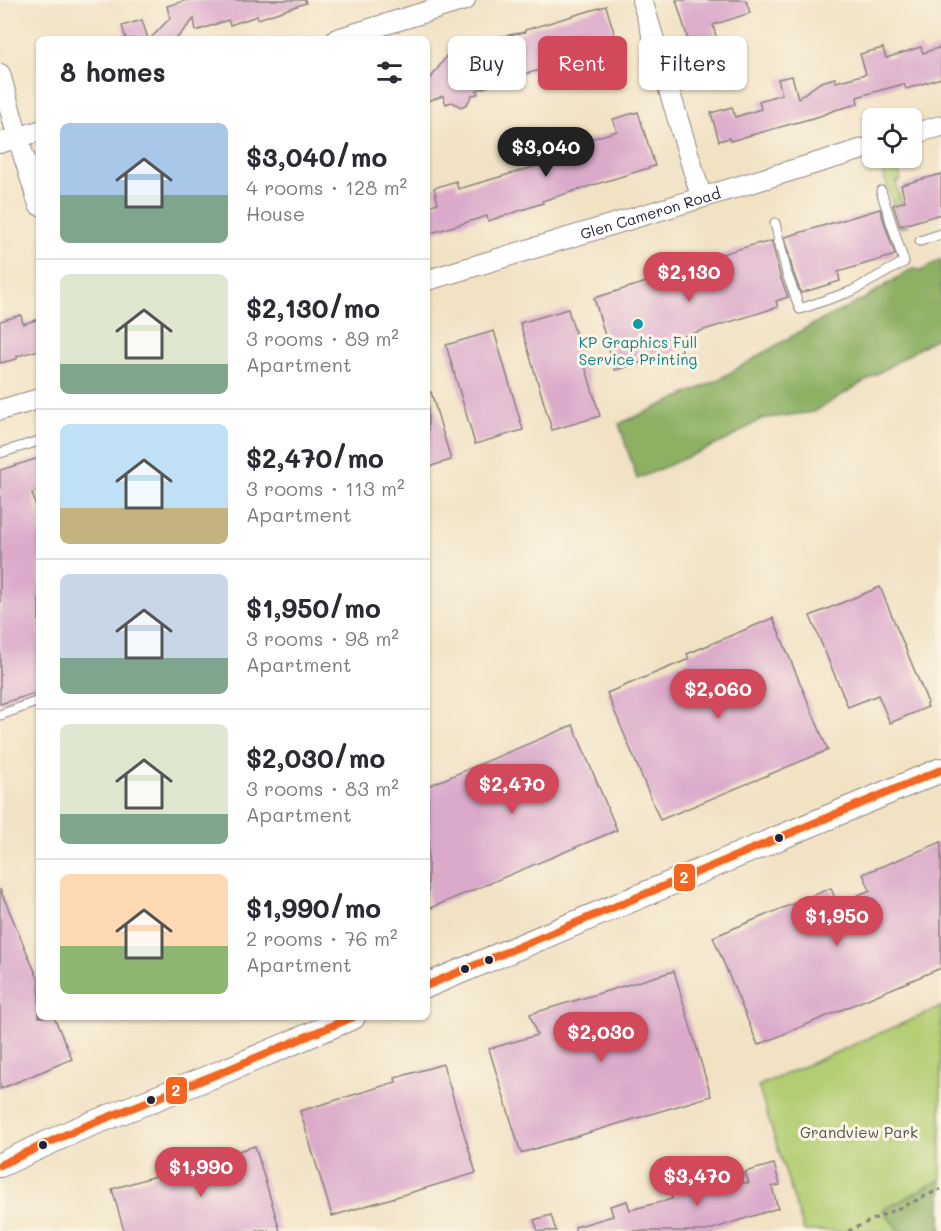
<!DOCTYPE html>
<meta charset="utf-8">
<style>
body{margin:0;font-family:Mali,sans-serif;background:#f2f2f3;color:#2b2b33;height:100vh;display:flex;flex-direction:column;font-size:22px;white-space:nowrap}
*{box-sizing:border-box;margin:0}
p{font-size:20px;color:#7c7c81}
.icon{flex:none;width:33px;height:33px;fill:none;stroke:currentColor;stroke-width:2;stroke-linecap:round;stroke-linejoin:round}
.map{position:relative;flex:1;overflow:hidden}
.panel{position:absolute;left:36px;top:36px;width:394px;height:984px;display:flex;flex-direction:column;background:#fff;border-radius:9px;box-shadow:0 2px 4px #0004}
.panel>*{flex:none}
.guide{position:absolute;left:448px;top:36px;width:402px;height:54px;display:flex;gap:12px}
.tools{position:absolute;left:862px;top:108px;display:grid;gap:12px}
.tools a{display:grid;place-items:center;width:60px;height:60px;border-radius:9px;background:#fff;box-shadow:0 2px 4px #0004;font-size:30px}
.price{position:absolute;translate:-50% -51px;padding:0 14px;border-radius:21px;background:#d1495b;color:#fff;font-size:20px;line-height:39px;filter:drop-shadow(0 2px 3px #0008)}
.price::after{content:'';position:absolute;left:50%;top:36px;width:18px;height:14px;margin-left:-9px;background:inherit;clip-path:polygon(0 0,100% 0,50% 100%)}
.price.current{background:#222;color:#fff}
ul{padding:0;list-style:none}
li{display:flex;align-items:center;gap:18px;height:150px;padding:0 24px}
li+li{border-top:2px solid #e1e1e2}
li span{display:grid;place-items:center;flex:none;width:168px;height:120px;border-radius:9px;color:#555}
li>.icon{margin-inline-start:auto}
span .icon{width:72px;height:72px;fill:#fffc;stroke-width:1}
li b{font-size:26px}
h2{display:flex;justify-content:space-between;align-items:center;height:72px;padding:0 24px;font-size:26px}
.pill{padding:0 21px;border-radius:9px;background:#fff;box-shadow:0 2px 4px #0004;font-size:21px;line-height:54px}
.pill.current{background:#d1495b;color:#fff}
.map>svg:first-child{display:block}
.green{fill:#b2cd72;stroke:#6a7856;stroke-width:1.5}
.forest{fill:#8db064;stroke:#586950;stroke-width:1.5}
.building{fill:#dbaacb}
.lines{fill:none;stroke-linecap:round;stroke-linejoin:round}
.service-casing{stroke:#8a8280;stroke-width:11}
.minor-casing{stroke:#8a8280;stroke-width:22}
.tertiary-casing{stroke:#8a8280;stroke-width:26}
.path{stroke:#8a8280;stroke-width:3;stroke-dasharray:4.5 4.5;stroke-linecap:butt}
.service{stroke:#fff;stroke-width:9}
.minor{stroke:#fff;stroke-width:20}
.tertiary{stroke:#fff;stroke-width:24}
.bus-1-casing{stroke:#fcf5e5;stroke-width:12}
.bus-1{stroke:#f26522;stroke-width:8}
.culture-dot{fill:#0f9aa8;stroke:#fcf5e5;stroke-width:2}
.bus-dot{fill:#22223b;stroke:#fcf5e5;stroke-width:2}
.labels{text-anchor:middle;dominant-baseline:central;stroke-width:6;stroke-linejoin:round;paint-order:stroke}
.street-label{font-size:15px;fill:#22223b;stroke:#fcf5e5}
.culture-label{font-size:15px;fill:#0d838f;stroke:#fcf5e5}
.park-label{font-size:15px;fill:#4d554c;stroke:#fcf5e5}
.line-badge{stroke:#fcf5e5;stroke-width:2}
.badge-label{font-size:16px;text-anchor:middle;font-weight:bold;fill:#fff}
</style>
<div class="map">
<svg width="941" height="1231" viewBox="0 0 941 1231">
<rect width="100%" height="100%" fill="#fcf5e5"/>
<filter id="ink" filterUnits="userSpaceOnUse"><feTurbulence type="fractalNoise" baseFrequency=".0167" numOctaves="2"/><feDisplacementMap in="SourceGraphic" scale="12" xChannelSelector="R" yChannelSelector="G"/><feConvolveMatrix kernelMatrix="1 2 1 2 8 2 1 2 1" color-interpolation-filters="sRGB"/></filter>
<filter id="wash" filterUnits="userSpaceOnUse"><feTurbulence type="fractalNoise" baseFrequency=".008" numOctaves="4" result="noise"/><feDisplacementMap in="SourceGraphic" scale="24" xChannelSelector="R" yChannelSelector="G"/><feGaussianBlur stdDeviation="1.35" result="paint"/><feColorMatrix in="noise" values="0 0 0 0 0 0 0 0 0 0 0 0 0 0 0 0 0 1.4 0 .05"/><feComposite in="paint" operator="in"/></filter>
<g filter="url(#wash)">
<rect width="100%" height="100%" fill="#f1e2c4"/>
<g class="green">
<path d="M 887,159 C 898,161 899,171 901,180 L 896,182 L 907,226 L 900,228 L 883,173 L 882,160 Z"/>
<path d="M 941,1007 L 941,1231 L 804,1231 L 758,1086 Z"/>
</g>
<g class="forest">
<path d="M 941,259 L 941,335 L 814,412 L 761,419 L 727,440 L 637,479 L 619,424 L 716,381 L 804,329 L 864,299 L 913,268 L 921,271 Z"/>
<path d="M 941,1179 L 941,1231 L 899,1231 L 883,1210 Z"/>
</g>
<g id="blocks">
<g class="building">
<path d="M 187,0 L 305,0 L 306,3 L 258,19 L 257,16 L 230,25 L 228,20 L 196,31 L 194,19 L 176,39 L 150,39 L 170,18 L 167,6 Z"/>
<path d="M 676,0 L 746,0 L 750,13 L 713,25 L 727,77 L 706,84 L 694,45 L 690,46 Z"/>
<path d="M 606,6 L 623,62 L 598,69 L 590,42 L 548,54 L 551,68 L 528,73 L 477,90 L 478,94 L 472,95 L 467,104 L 461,107 L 452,102 L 446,104 L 443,96 L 428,101 L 428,82 L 448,54 L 503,36 L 525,32 L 525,30 Z"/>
<path d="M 142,20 L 148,39 L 126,39 L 122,26 Z"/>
<path d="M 921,47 L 923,53 L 941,47 L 941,78 L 906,89 L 904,84 L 874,92 L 857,97 L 858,104 L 835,110 L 820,116 L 730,141 L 729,138 L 719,141 L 711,113 L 732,107 L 735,117 L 761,109 L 759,101 L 782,94 L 778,79 L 792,76 L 798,98 L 821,82 L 835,78 L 836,82 L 866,74 L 860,54 L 883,48 L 886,58 Z"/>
<path d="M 638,112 L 655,166 L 542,201 L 543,203 L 488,221 L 487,216 L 428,234 L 428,206 L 438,203 L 434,188 L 456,181 L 458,189 L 544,164 L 543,160 L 583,148 L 581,142 L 617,131 L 613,119 Z"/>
<path d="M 941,174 L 941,214 L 900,226 L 893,205 L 905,201 L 901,185 Z"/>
<path d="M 880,209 L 895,255 L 838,272 L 840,281 L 801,293 L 793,272 L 785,237 Z"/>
<path d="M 772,241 L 780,276 L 788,297 L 776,301 L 778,307 L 678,338 L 682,351 L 615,370 L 594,298 L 683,271 L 682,266 L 759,243 L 760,244 Z"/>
<path d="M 568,309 L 600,416 L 552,430 L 520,323 Z"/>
<path d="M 21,315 L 23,324 L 39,319 L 39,350 L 17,356 L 17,359 L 0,363 L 0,321 Z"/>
<path d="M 494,331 L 523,430 L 475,444 L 446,345 Z"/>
<path d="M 431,392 L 451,460 L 428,467 L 428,393 Z"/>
<path d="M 39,458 L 39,491 L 32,493 L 39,516 L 39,692 L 0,704 L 0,470 Z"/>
<path d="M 880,587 L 928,703 L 926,704 L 928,707 L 890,723 L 878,695 L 848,707 L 810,616 Z"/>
<path d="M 773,618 L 828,750 L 660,820 L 607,693 L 689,659 L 687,654 Z"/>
<path d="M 573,725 L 617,830 L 428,909 L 428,786 Z"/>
<path d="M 941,842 L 941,968 L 758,1045 L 713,937 L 831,888 L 837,904 L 870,890 L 863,874 Z"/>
<path d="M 0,889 L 39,981 L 39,1017 L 54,1017 L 72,1059 L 0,1089 Z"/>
<path d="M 674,971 L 711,1096 L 521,1153 L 489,1049 L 537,1035 L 530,1014 Z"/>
<path d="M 443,1064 L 476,1173 L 332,1216 L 300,1111 L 396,1082 L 395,1078 Z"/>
<path d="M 255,1146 L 280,1231 L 124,1231 L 112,1189 Z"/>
<path d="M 774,1164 L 780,1185 L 772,1187 L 778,1208 L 706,1231 L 575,1231 L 575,1227 L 613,1216 L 610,1206 L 627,1201 L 630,1210 L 672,1199 L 669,1189 L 702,1179 L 705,1190 L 730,1183 L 749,1183 L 745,1172 Z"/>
<path d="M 551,1215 L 556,1231 L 538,1231 L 534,1220 Z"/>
</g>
</g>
</g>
<g filter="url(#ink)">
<use href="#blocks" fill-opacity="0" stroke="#8a8280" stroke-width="1.5"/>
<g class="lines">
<defs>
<g id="service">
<path d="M 775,223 L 787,274 L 800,309 L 852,291 L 904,262 L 881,191"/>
<path d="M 920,241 L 941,234"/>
<path d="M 0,453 L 39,441"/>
<path d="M 0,715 L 39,701"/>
</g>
<g id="minor">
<path d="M 642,0 L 701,196"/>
<path d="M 337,39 L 465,0"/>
<path d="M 0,74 L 18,138 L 39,205"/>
<path d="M 912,134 L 941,126"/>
<path d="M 0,143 L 39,131"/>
<path id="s1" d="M 428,280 L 873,146"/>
<path d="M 0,410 L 39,399"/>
</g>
<g id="tertiary">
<path d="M 428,985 L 941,770"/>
<path d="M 0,1165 L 76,1130 L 220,1073 L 353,1017"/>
</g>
</defs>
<use href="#service" class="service-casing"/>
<use href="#minor" class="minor-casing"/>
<use href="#tertiary" class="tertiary-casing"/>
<path class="path" d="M 848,1231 L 941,1189"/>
<use href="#service" class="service"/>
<use href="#minor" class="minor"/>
<use href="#tertiary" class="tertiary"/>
<defs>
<g id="bus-1">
<path d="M 428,985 L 941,770"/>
<path d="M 0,1165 L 76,1130 L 220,1073 L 353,1017"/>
</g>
</defs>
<use href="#bus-1" class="bus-1-casing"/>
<use href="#bus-1" class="bus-1"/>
</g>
</g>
<circle class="culture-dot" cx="638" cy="324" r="6"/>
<g class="bus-dot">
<circle cx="779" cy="838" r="5"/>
<circle cx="489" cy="960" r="5"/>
<circle cx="465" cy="969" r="5"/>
<circle cx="151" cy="1100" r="5"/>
<circle cx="43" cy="1145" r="5"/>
</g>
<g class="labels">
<g class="street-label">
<text stroke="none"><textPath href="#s1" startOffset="232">Glen Cameron Road</textPath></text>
</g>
<g class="culture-label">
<text x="638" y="342">KP Graphics Full<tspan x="638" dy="17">Service Printing</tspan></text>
</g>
<g class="park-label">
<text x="859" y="1132">Grandview Park</text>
</g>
</g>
<g class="line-badge">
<rect x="673" y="863" width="23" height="29" rx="6" fill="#f26522"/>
<rect x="165" y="1076" width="23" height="29" rx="6" fill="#f26522"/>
</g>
<g class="badge-label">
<text x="684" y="883">2</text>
<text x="176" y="1096">2</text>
</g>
</svg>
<div class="tools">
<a><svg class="icon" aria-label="locate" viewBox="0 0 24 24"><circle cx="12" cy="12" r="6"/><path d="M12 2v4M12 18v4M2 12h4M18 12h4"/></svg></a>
</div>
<b class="price current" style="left:546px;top:178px">$3,040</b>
<b class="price" style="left:689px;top:303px">$2,130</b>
<b class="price" style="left:718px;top:720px">$2,060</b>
<b class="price" style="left:512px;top:815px">$2,470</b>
<b class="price" style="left:837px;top:947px">$1,950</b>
<b class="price" style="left:601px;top:1063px">$2,030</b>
<b class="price" style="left:201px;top:1198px">$1,990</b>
<b class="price" style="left:697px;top:1207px">$3,470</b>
<div class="guide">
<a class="pill">Buy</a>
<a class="pill current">Rent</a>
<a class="pill">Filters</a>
</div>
<section class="panel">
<h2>8 homes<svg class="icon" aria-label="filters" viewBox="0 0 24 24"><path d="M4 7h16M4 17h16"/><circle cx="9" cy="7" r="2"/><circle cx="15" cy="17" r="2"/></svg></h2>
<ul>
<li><span style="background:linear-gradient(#a9c7e8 60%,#7fa58c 0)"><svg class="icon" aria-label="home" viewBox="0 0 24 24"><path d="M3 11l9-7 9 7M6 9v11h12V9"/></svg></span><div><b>$3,040/mo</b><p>4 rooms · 128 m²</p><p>House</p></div></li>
<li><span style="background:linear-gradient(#dfe7d0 75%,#7fa58c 0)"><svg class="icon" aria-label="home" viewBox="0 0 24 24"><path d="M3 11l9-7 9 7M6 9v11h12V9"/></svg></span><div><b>$2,130/mo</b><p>3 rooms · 89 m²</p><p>Apartment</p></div></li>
<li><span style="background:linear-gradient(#bfe0f5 70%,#c2b280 0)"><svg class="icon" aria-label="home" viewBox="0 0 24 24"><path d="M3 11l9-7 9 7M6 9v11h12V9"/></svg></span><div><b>$2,470/mo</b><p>3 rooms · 113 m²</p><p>Apartment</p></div></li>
<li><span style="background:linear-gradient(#c9d6e8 70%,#7fa58c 0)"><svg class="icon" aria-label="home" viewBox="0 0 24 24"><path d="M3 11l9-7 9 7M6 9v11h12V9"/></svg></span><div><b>$1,950/mo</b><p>3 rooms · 98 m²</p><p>Apartment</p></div></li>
<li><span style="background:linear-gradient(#dfe7d0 75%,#7fa58c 0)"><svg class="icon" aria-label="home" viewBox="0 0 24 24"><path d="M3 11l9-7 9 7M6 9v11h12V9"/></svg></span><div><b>$2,030/mo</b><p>3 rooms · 83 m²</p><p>Apartment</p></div></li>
<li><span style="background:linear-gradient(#ffd9b3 60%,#8fb573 0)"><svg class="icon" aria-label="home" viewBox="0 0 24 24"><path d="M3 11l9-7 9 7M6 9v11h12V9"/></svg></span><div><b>$1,990/mo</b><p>2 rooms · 76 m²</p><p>Apartment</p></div></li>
</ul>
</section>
</div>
